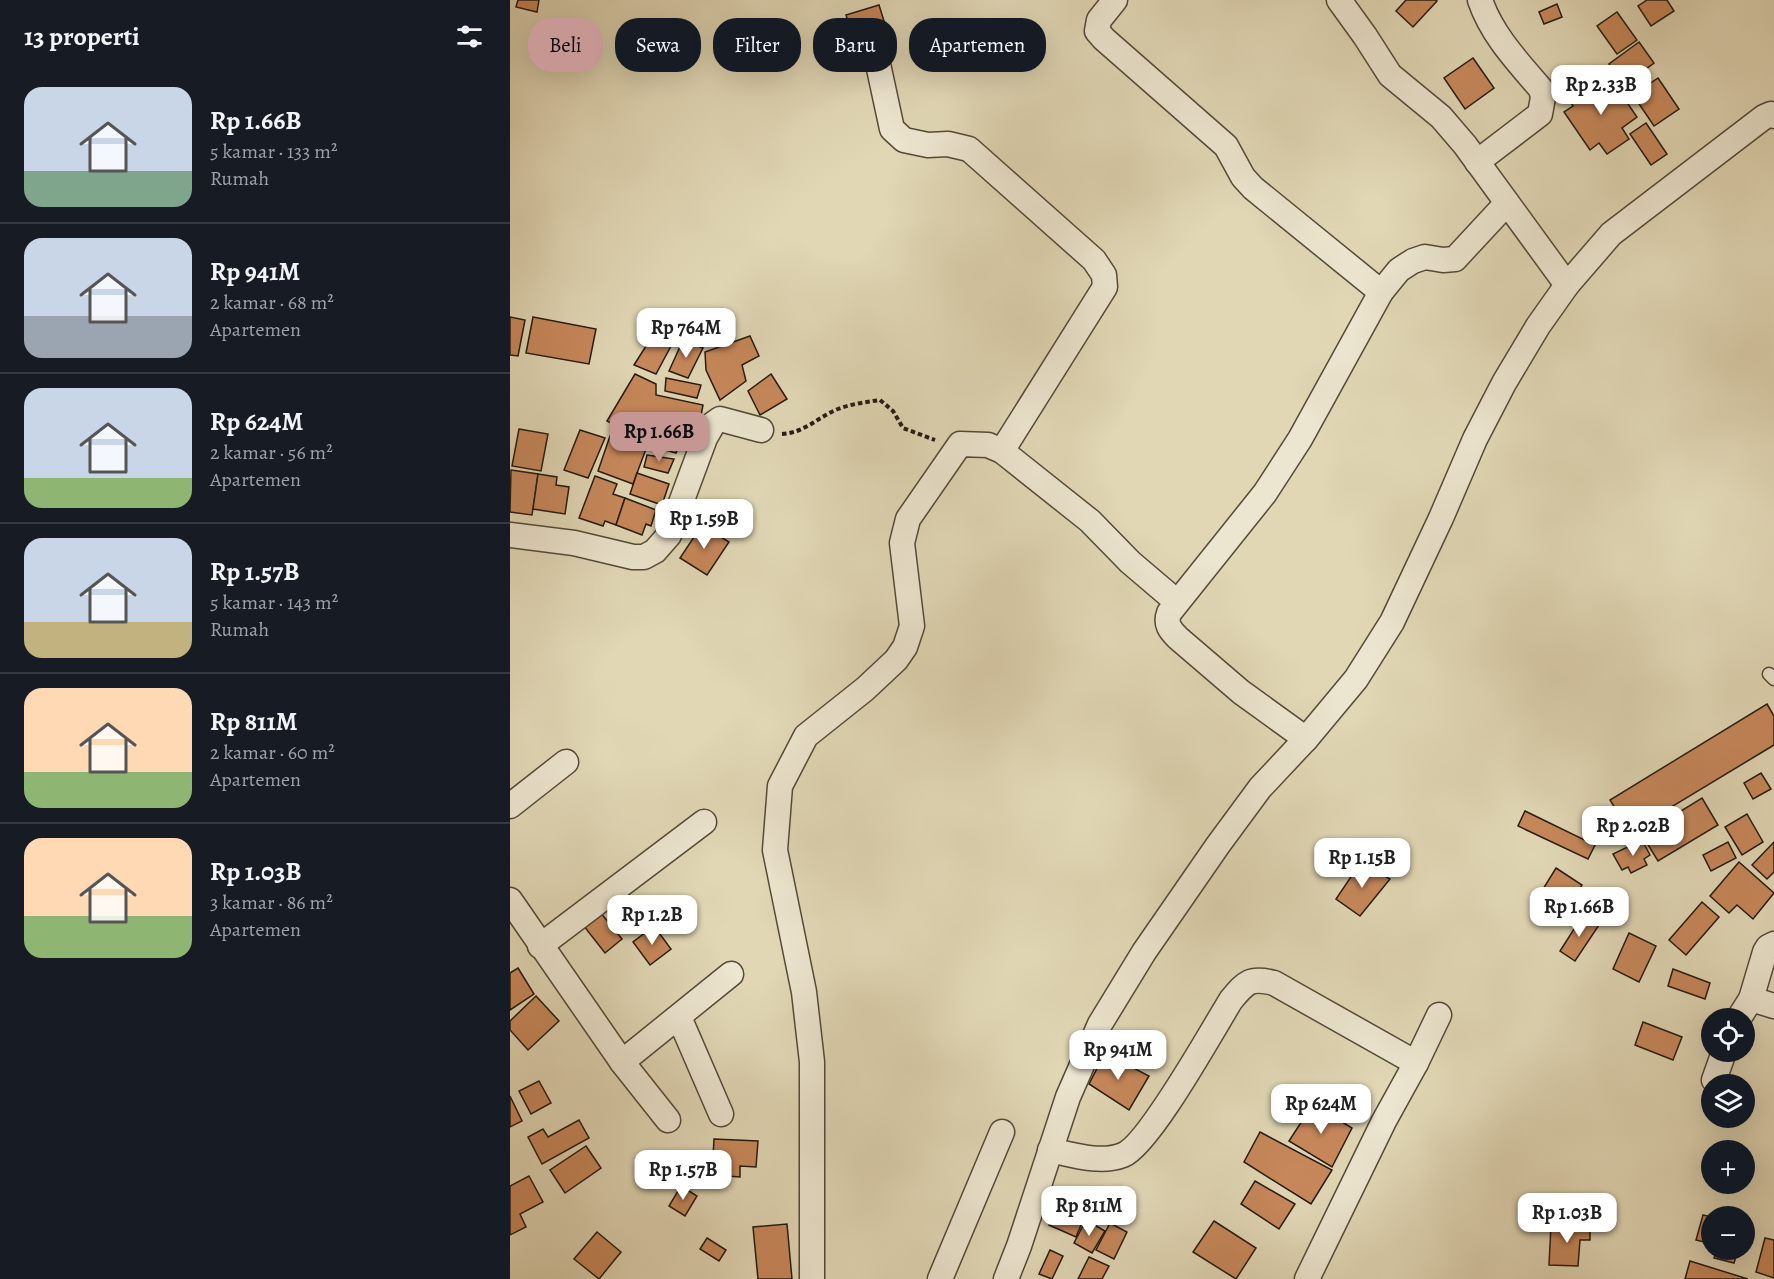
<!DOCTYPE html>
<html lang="id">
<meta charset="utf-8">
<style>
body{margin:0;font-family:Alegreya,serif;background:#20242c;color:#f1f3f6;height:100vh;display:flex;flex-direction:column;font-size:22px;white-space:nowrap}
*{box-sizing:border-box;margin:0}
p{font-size:20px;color:#9ea1a6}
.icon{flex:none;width:33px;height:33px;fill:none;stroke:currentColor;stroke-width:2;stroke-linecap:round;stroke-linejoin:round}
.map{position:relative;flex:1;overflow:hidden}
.details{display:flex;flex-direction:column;background:#171b24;width:510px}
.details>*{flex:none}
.hud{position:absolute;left:18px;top:18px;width:570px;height:54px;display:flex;gap:12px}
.controls{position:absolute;left:1191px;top:1008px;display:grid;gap:12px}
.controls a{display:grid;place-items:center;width:54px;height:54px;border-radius:50%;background:#171b24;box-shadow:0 6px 24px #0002;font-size:30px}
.price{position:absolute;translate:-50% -51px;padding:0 14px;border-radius:12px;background:#fff;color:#222;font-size:20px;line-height:39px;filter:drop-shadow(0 2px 3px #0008)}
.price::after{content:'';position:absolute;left:50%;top:36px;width:18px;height:14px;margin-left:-9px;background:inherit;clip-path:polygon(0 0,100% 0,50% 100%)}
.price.active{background:#c59692;color:#111}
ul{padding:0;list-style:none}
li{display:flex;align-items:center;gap:18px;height:150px;padding:0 24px}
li+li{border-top:2px solid #363941}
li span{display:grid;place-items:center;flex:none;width:168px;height:120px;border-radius:18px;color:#555}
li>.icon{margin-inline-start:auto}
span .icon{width:72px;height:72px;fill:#fffc;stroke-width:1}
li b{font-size:26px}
h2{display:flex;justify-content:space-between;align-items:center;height:72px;padding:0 24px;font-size:26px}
.chip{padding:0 21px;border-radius:24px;background:#171b24;box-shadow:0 6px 24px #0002;font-size:21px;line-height:54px}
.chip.active{background:#c59692;color:#111}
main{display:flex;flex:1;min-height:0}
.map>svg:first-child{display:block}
.building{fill:#c7885b;stroke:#241b0f;stroke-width:1.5}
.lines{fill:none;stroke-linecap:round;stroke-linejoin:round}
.service-casing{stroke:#534a38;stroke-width:15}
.minor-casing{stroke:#534a38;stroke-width:27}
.path{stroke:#241b0f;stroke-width:4;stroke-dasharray:4.5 3;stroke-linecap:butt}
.service{stroke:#ece5cf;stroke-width:12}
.minor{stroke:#ece5cf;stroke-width:24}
</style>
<main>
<section class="details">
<h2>13 properti<svg class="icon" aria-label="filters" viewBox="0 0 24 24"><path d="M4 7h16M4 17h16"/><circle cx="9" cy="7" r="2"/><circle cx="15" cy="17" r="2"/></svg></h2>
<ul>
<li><span style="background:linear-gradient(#c9d6e8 70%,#7fa58c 0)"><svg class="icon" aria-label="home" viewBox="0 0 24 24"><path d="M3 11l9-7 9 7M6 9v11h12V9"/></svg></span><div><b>Rp 1.66B</b><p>5 kamar · 133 m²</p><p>Rumah</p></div></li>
<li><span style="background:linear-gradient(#c9d6e8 65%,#9aa5b1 0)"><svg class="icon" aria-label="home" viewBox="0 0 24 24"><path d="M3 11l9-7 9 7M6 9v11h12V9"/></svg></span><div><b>Rp 941M</b><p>2 kamar · 68 m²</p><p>Apartemen</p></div></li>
<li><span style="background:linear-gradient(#c9d6e8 75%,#8fb573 0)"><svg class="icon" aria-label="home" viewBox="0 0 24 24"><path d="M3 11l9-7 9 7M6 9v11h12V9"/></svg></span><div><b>Rp 624M</b><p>2 kamar · 56 m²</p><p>Apartemen</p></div></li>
<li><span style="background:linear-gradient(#c9d6e8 70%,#c2b280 0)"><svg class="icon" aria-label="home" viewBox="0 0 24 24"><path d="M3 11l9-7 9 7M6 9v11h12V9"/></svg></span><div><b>Rp 1.57B</b><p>5 kamar · 143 m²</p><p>Rumah</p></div></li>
<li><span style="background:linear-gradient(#ffd9b3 70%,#8fb573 0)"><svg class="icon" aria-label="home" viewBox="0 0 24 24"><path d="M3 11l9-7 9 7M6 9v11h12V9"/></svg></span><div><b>Rp 811M</b><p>2 kamar · 60 m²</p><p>Apartemen</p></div></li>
<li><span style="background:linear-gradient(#ffd9b3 65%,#8fb573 0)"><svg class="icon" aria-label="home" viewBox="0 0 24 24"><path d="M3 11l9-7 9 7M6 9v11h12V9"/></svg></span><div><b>Rp 1.03B</b><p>3 kamar · 86 m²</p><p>Apartemen</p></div></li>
</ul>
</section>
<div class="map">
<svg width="1264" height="1279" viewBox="0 0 1264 1279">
<rect width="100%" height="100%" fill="#e1d7b5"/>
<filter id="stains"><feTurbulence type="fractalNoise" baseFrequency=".00333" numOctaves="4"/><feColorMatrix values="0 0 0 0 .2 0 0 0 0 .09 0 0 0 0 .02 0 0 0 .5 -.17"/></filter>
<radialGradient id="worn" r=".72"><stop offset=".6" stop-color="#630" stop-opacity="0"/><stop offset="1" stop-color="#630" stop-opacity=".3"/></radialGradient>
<g class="building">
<path d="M 8,0 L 29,0 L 27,12 L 6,7 Z"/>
<path d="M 896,0 L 926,0 L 927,1 L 903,27 L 886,11 Z"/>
<path d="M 1137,0 L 1157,0 L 1164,11 L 1141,26 L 1128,6 Z"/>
<path d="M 1047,4 L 1052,17 L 1034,24 L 1029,12 Z"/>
<path d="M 369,5 L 379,37 L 346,47 L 336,15 Z"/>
<path d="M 1107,12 L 1127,40 L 1107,54 L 1087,26 Z"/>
<path d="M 1129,42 L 1144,63 L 1114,85 L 1099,64 Z"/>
<path d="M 963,58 L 984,88 L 955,109 L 934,78 Z"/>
<path d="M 1089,78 L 1093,85 L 1101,79 L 1127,117 L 1112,128 L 1119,139 L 1097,154 L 1089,143 L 1080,150 L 1054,112 L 1063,106 L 1059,100 Z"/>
<path d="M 1148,78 L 1169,109 L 1144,126 L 1123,95 Z"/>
<path d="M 1136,123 L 1157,154 L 1141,165 L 1120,134 Z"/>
<path d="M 0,317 L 15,320 L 8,356 L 0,355 Z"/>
<path d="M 23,317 L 86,329 L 79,364 L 16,353 Z"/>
<path d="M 143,335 L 161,346 L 146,374 L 124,365 Z"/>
<path d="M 240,336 L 249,356 L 232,365 L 236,381 L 210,400 L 196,370 L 195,352 Z"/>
<path d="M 173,340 L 193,348 L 178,378 L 159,371 Z"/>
<path d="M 125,374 L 146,384 L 146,395 L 193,405 L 188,431 L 141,419 L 128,438 L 97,421 Z"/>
<path d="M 261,374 L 277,399 L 250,415 L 238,391 Z"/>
<path d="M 156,378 L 191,385 L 187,398 L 155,391 Z"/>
<path d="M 142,427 L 173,437 L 166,453 L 135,444 Z"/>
<path d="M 9,429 L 38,434 L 31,471 L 2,466 Z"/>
<path d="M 70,430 L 95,438 L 78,478 L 54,470 Z"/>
<path d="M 100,436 L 136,449 L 123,484 L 88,471 Z"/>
<path d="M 137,455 L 164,459 L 158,473 L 134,467 Z"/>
<path d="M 1,470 L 28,474 L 22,515 L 0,512 Z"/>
<path d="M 127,473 L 159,484 L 152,505 L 120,494 Z"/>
<path d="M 28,474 L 47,477 L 46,485 L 59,487 L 55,514 L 23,509 Z"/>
<path d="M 85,476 L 107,484 L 103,494 L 115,498 L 106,525 L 95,521 L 93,526 L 69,518 Z"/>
<path d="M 115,498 L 146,510 L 141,526 L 136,524 L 132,535 L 106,525 Z"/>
<path d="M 192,525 L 219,542 L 197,575 L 170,558 Z"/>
<path d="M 1257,704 L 1264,716 L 1264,745 L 1120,832 L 1100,800 Z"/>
<path d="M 1251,773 L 1261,789 L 1243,799 L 1234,783 Z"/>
<path d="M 1192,798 L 1208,825 L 1148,861 L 1132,835 Z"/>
<path d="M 1015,811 L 1085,845 L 1078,859 L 1008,826 Z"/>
<path d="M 1237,814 L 1253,842 L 1232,855 L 1215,827 Z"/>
<path d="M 1132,840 L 1140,855 L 1134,859 L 1137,865 L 1121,873 L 1118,867 L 1112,870 L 1103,854 Z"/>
<path d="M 1218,842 L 1226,858 L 1201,871 L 1193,855 Z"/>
<path d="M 1264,842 L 1264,872 L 1257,879 L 1242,865 Z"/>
<path d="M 851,862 L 880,879 L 850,916 L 826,899 Z"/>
<path d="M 1229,862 L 1264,893 L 1243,919 L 1227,905 L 1219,913 L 1200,896 Z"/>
<path d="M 1046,868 L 1072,885 L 1056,911 L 1030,894 Z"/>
<path d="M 1192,902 L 1209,917 L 1176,955 L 1159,940 Z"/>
<path d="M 90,912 L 112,939 L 95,953 L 73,925 Z"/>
<path d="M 1073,915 L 1089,925 L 1065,961 L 1050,951 Z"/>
<path d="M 144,926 L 161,949 L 140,965 L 123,942 Z"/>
<path d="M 1119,933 L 1146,946 L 1129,982 L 1103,969 Z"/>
<path d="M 8,968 L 24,994 L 0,1010 L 0,973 Z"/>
<path d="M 1163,969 L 1200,983 L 1195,999 L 1158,986 Z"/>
<path d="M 26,996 L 49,1021 L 18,1050 L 0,1030 L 0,1021 Z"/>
<path d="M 1133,1022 L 1172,1037 L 1163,1060 L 1125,1045 Z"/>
<path d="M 595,1053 L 639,1076 L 619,1110 L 579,1084 Z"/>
<path d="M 29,1081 L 41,1103 L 21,1114 L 9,1091 Z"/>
<path d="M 0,1096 L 12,1121 L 0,1127 Z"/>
<path d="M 803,1104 L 842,1128 L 822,1167 L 779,1141 Z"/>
<path d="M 69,1120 L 79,1138 L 32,1164 L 18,1137 L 33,1129 L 38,1137 Z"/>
<path d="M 750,1132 L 822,1170 L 801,1204 L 734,1162 Z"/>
<path d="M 204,1139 L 248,1141 L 246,1167 L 230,1166 L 230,1177 L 202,1175 Z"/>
<path d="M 76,1146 L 91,1168 L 55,1193 L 40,1170 Z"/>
<path d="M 19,1176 L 33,1202 L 10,1214 L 16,1227 L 0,1235 L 0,1186 Z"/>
<path d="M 745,1181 L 785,1204 L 769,1229 L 731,1204 Z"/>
<path d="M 171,1186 L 187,1196 L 175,1216 L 159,1206 Z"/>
<path d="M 547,1206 L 574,1218 L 566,1237 L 539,1225 Z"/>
<path d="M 1193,1215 L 1202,1217 L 1202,1244 L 1186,1240 Z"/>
<path d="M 576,1220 L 595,1231 L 582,1253 L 564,1243 Z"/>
<path d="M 704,1221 L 746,1248 L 726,1279 L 683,1252 Z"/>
<path d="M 600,1223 L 617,1232 L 604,1259 L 586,1250 Z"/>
<path d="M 277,1224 L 282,1279 L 248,1279 L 243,1227 Z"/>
<path d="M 1041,1225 L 1080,1227 L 1080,1240 L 1070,1240 L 1068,1266 L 1039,1265 Z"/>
<path d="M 87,1232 L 111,1252 L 89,1279 L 64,1259 Z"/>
<path d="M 197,1238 L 216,1250 L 209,1261 L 190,1249 Z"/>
<path d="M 1255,1238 L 1264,1240 L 1264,1278 L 1246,1272 Z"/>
<path d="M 540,1250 L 553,1256 L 542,1279 L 529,1274 Z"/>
<path d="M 1207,1250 L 1228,1250 L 1224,1263 L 1204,1258 Z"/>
<path d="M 579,1257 L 599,1266 L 592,1279 L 568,1279 Z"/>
<path d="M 1180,1261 L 1238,1279 L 1175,1279 Z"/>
</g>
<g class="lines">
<defs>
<path id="service" d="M 1259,674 L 1264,679"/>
<g id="minor">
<path d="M 605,0 L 589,20 L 587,31 L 594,39 L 716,146 L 733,177 L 743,188 L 871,292"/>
<path d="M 829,0 L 855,36 L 880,75 L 931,117 L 955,145 L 1057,285"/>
<path d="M 368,64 L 382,129 L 394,140 L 418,145 L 438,144 L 459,149 L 584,260 L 594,275 L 595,287 L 492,451"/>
<path d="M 967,162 L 1030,114 L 1033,97 L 1031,89 C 1007,61 982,35 970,0"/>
<path d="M 0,535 L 64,543 L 123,557 L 134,557 L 145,551 L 159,535 L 195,438 L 203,424 L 210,419 L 251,430"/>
<path d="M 796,739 L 731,692 L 668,638 C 660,630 655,624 659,613 L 755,493 L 790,439 L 871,292 L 889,270 L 903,261 L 915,257 L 933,260 L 945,259 L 997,203"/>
<path d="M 0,806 L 56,762"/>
<path d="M 0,900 L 112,1062 L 158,1120"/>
<path d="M 30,946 L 194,822"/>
<path d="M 1241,999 L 1264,1006"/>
<path d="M 169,1017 L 211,1114"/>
<path d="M 1229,1018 L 1241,999 L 1255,952 L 1258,947 L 1264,944"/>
<path d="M 112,1062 L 221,974"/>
<path d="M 1204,1080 L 1214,1052"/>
<path d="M 540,1150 C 563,1155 591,1164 613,1155 C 639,1145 703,1029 721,1000 C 736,982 740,977 764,983 L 906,1063"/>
<path d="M 302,1279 L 302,1062 L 294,992 L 265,850 L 270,786 L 296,736 L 355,689 L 386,660 L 395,647 L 402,626 L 392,543 L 398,519 L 450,444 L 478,445 L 492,451 L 580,521 L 620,562 L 667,602"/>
<path d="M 430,1279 L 492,1132"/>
<path d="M 496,1279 L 509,1246 L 558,1097 L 590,1024 L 634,952 L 708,845 L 750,788 L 796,739 L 846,679 L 882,622 L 931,518 L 965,439 L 994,383 L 1028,326 L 1057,285 L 1101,234 L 1254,117 L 1261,114 L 1264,116"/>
<path d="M 797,1279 L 874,1121 L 906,1063 L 929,1015"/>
</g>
</defs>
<use href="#service" class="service-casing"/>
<use href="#minor" class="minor-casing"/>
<path class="path" d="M 272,434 C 294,433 308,417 328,409 C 341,404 356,402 370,400 L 383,411 L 393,428 L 425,440"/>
<use href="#service" class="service"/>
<use href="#minor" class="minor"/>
</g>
<rect width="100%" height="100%" filter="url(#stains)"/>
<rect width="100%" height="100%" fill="url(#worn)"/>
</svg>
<div class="controls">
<a><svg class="icon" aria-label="locate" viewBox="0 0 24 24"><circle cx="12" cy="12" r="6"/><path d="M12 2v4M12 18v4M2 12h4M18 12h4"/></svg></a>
<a><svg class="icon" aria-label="layers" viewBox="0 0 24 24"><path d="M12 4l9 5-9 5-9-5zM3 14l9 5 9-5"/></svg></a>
<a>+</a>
<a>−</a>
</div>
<b class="price" style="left:1091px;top:116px">Rp 2.33B</b>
<b class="price" style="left:176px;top:359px">Rp 764M</b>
<b class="price active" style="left:149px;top:463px">Rp 1.66B</b>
<b class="price" style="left:194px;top:550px">Rp 1.59B</b>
<b class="price" style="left:1123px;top:857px">Rp 2.02B</b>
<b class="price" style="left:852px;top:889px">Rp 1.15B</b>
<b class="price" style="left:1069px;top:938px">Rp 1.66B</b>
<b class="price" style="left:142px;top:946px">Rp 1.2B</b>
<b class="price" style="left:608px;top:1081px">Rp 941M</b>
<b class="price" style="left:811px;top:1135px">Rp 624M</b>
<b class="price" style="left:173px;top:1201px">Rp 1.57B</b>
<b class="price" style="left:579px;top:1237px">Rp 811M</b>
<b class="price" style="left:1057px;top:1244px">Rp 1.03B</b>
<div class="hud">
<a class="chip active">Beli</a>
<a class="chip">Sewa</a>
<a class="chip">Filter</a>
<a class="chip">Baru</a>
<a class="chip">Apartemen</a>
</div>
</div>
</main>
